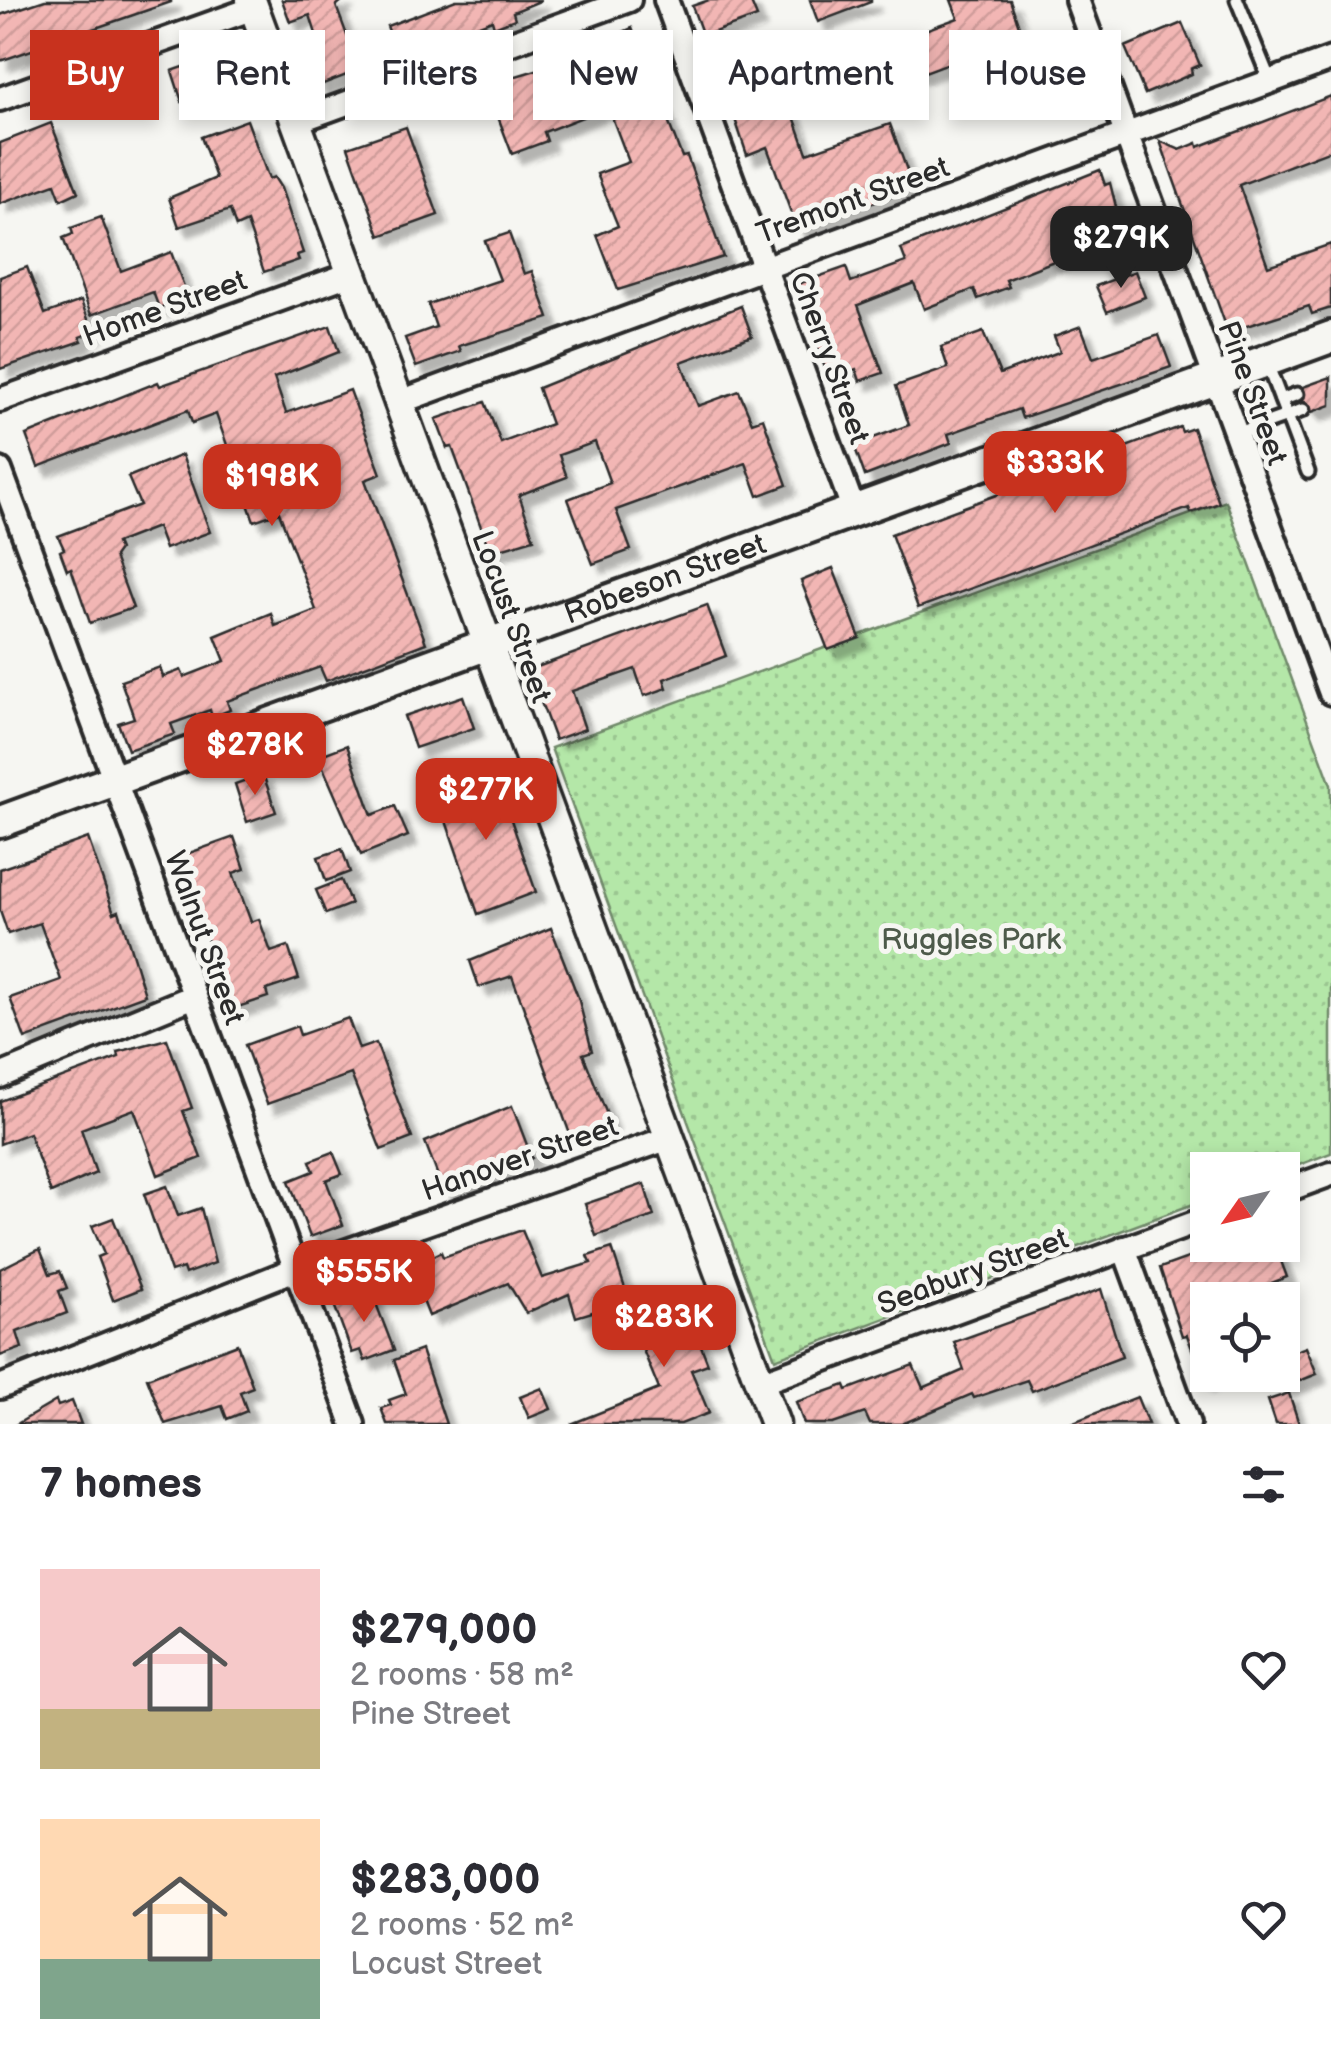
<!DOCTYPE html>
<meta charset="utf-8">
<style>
body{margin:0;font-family:"Balsamiq Sans",sans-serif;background:#f7f7f7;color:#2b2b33;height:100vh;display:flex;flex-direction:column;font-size:38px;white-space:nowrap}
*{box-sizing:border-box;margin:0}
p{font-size:32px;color:#7c7c81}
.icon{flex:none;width:55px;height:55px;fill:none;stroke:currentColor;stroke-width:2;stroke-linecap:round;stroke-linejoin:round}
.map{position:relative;height:1424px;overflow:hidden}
.drawer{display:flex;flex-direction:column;background:#fff;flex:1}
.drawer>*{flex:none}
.hud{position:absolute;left:30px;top:30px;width:1272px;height:90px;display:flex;gap:20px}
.needle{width:65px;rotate:236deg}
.tools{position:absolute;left:1190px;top:1152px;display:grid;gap:20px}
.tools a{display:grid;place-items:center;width:110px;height:110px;border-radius:0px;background:#fff;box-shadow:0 5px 15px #0003;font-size:50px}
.price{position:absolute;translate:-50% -85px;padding:0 22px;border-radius:20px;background:#c8321e;color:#fff;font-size:32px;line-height:65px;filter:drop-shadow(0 2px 5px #0008)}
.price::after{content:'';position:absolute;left:50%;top:60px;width:30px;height:22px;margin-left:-15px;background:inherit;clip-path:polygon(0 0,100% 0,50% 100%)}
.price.selected{background:#222;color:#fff}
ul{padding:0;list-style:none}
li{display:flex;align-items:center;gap:30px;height:250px;padding:0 40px}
li span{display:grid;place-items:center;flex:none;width:280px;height:200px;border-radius:0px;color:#555}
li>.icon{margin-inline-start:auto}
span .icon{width:120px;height:120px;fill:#fffc;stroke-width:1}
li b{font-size:42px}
h2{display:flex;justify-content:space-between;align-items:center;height:120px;padding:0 40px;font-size:42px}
.tag{padding:0 35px;border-radius:0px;background:#fff;box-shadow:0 5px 15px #0003;font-size:35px;line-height:90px}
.tag.selected{background:#c8321e;color:#fff}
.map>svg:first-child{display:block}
.park{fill:url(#park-dots);stroke:#70896a;stroke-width:2.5}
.building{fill:url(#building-hatch);stroke:#2b2b2b;stroke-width:2.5;filter:url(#shadow)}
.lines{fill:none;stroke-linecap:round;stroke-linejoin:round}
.service-casing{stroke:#2b2b2b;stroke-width:19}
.minor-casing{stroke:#2b2b2b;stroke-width:30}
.tertiary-casing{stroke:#2b2b2b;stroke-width:35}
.secondary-casing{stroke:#2b2b2b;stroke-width:38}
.service{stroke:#f6f6f2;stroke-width:11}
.minor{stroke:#f6f6f2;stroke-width:22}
.tertiary{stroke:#f6f6f2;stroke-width:28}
.secondary{stroke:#f6f6f2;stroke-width:30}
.labels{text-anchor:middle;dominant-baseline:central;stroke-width:10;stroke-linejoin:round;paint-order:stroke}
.street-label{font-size:30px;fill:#2b2b2b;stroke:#f6f6f2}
.park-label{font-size:30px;fill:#4d5a4a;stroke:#f6f6f2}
</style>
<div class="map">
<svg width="1331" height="1424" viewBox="0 0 1331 1424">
<defs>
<pattern id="park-dots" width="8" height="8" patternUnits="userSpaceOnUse" patternTransform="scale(2.5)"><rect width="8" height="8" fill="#b4e7a8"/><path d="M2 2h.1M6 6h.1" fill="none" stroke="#9bc691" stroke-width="1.8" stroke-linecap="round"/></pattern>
<pattern id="building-hatch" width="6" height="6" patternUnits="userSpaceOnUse" patternTransform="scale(2.5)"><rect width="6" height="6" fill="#f2b6b4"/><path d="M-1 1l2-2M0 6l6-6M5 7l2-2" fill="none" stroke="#d09d9b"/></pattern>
<filter id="shadow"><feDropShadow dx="9" dy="9" stdDeviation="2.5" flood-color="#0004"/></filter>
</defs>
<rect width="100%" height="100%" fill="#f6f6f2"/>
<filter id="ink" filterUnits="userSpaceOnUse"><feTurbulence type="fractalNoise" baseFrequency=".01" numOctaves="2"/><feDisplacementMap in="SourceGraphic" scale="20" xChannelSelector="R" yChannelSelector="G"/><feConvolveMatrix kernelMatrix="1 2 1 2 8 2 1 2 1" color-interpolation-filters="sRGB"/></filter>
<g filter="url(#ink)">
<path class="park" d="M 1226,501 L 1331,785 L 1331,1153 L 1283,1171 L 1208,1170 L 1207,1199 L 775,1359 L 551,748 Z"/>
<g class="building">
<path d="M 45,0 L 171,0 L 171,2 L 0,61 L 0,15 Z"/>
<path d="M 282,0 L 343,0 L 336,6 L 360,70 L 318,86 L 307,56 L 321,50 L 310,15 L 290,22 Z"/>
<path d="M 456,0 L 540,0 L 540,1 L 513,12 L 515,19 L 494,27 L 492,20 L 449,37 L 450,41 L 398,56 L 387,26 Z"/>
<path d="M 709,0 L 750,0 L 757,17 L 703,36 L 692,6 Z"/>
<path d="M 810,0 L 871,0 L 871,2 L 818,22 Z"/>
<path d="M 951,0 L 1010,0 L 1022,35 L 1009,40 L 1020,69 L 981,83 L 970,55 L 917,75 L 903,38 L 958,18 Z"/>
<path d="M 1182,23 L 1200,65 L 1191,69 L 1192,74 L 1145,94 L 1125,47 Z"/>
<path d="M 632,28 L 636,39 L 641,37 L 658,95 L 682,157 L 687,156 L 723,257 L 618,290 L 597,235 L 618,226 L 597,174 L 629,162 L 608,107 L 544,132 L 547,141 L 512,154 L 486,85 L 546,67 Z"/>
<path d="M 223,53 L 234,84 L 182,102 L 172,71 Z"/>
<path d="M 789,62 L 798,89 L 786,94 L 807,153 L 890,124 L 914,189 L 797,229 L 767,147 L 747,155 L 724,86 Z"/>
<path d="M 1331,96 L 1331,150 L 1239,185 L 1268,266 L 1331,244 L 1331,308 L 1312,314 L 1309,306 L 1228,332 L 1160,141 L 1180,150 L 1197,143 L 1198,147 Z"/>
<path d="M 247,120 L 269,179 L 274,177 L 281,188 L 303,253 L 297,255 L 299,260 L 264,272 L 247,222 L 236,227 L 230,210 L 179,227 L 169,198 L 216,178 L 201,137 Z"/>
<path d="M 51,123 L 78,192 L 61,200 L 55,184 L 0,204 L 0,143 Z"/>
<path d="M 406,127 L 438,215 L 380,236 L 348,147 Z"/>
<path d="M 1100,170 L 1105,185 L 1110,183 L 1122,231 L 1057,254 L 1059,259 L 1006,280 L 1009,287 L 978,299 L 974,289 L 924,309 L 914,283 L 858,305 L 883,373 L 860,381 L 856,369 L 829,379 L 795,285 L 846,267 L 851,282 L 906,262 L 901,249 Z"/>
<path d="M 101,217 L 121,271 L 171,252 L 188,297 L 159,308 L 153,292 L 91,315 L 63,238 L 73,234 L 71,228 Z"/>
<path d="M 509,233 L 524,274 L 532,271 L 549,318 L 459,346 L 461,351 L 416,367 L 405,338 L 436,327 L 428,304 L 500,280 L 485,241 Z"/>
<path d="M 27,267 L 45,314 L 81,301 L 93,332 L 80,337 L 82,341 L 0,369 L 0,277 Z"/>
<path d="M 1135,271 L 1145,297 L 1107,312 L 1096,286 Z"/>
<path d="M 741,306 L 752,336 L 681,362 L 698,406 L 739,391 L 752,422 L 763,418 L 787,485 L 758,496 L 746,463 L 616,510 L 631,550 L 593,564 L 568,499 L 610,483 L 595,442 L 559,455 L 567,477 L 519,495 L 534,539 L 490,552 L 452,447 L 447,448 L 436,419 L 485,402 L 501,443 L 551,424 L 538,388 Z"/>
<path d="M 330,326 L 339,352 L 274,378 L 286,413 L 350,390 L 381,474 L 365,480 L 426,643 L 326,681 L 320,667 L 227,701 L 230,710 L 212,717 L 210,710 L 171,724 L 175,734 L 128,750 L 118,723 L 134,718 L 121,681 L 160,667 L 163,677 L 181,670 L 184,677 L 225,661 L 215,636 L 271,613 L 275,626 L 316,610 L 279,512 L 254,521 L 216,414 L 192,423 L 188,410 L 38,467 L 26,435 L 158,382 L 160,386 Z"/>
<path d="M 1081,326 L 1093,358 L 1159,335 L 1171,367 L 1022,418 L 1019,409 L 948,434 L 951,443 L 865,476 L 854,445 L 909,425 L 896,386 L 948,368 L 941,347 L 983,332 L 1000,374 L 1056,353 L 1060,351 L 1054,336 Z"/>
<path d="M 1331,377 L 1331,405 L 1312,412 L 1303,401 L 1303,387 Z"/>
<path d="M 1180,427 L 1182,432 L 1193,428 L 1219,503 L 1191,513 L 1189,508 L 918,608 L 891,534 Z"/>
<path d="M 182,455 L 210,532 L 165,549 L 157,527 L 116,543 L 119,550 L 114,557 L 133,608 L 90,623 L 71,568 L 67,570 L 60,551 L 64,549 L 58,536 L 140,505 L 128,477 Z"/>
<path d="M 833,568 L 860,638 L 828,650 L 801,581 Z"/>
<path d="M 707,605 L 726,656 L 664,679 L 667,688 L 644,696 L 635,669 L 572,691 L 585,729 L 555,740 L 529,670 Z"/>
<path d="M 463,696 L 474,728 L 415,748 L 404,716 Z"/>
<path d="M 347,745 L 372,815 L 395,806 L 408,836 L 361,855 L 318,756 Z"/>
<path d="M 263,774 L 276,812 L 247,822 L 235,784 Z"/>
<path d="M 489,774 L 492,784 L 498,782 L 536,892 L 478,914 L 436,792 Z"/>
<path d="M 234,837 L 245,869 L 233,873 L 251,922 L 259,919 L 271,952 L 288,946 L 299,979 L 266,990 L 268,997 L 232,1009 L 178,857 Z"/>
<path d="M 88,838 L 114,913 L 119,911 L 145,995 L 25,1039 L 10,998 L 61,980 L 40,923 L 8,934 L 0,911 L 0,869 Z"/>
<path d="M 342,849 L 350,872 L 326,881 L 318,857 Z"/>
<path d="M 341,880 L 351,904 L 326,914 L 316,890 Z"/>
<path d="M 551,928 L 578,997 L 592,1051 L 583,1054 L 610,1122 L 571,1137 L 512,976 L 479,987 L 470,961 Z"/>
<path d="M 348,1018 L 359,1049 L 376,1043 L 412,1138 L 381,1150 L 351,1074 L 267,1104 L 245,1045 L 297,1026 L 300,1035 Z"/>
<path d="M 167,1039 L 192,1108 L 183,1111 L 201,1158 L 158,1175 L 134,1109 L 81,1129 L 96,1173 L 51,1193 L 29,1133 L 0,1144 L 0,1101 L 119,1057 L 118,1052 Z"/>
<path d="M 512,1106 L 532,1158 L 444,1192 L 425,1142 Z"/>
<path d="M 333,1152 L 342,1174 L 326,1180 L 343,1225 L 310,1237 L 289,1181 L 314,1171 L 310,1161 Z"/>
<path d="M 644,1184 L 654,1216 L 596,1236 L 585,1204 Z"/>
<path d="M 167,1186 L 178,1216 L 201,1208 L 215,1263 L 185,1274 L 183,1268 L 171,1272 L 144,1194 Z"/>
<path d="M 113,1218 L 141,1289 L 113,1300 L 97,1257 L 104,1254 L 92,1226 Z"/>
<path d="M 522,1230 L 542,1278 L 591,1263 L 588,1256 L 612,1248 L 629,1301 L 576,1317 L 569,1294 L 526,1313 L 508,1283 L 429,1316 L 410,1268 L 441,1252 L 443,1257 Z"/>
<path d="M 1224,1245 L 1275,1245 L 1287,1277 L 1228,1300 L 1208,1300 L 1205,1385 L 1187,1335 L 1182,1336 L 1160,1268 Z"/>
<path d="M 40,1249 L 50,1274 L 60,1271 L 67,1288 L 59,1291 L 67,1313 L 17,1332 L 22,1348 L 0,1356 L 0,1269 Z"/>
<path d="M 370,1288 L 394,1350 L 365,1361 L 361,1350 L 352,1353 L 333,1302 Z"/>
<path d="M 1101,1289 L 1122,1357 L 1032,1391 L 1027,1380 L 974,1398 L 972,1394 L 902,1424 L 870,1424 L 865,1413 L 833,1424 L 804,1424 L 796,1402 L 845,1385 L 847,1390 L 913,1365 L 923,1388 L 964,1370 L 954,1342 Z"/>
<path d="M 682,1296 L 708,1364 L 691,1370 L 709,1413 L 681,1424 L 571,1424 L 659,1389 L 629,1316 Z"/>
<path d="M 237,1344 L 253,1387 L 240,1392 L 247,1411 L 227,1419 L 222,1406 L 165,1424 L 147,1378 Z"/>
<path d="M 1306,1347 L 1317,1374 L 1282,1388 L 1282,1356 Z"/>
<path d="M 421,1350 L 446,1424 L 387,1424 L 381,1408 L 391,1405 L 389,1400 L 406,1394 L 394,1360 Z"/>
<path d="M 542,1388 L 551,1409 L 529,1418 L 520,1397 Z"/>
<path d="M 1289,1393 L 1299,1424 L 1276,1424 L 1268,1400 Z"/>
<path d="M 1137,1397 L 1148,1424 L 1072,1424 L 1071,1423 Z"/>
<path d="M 56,1401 L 58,1406 L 72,1401 L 81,1424 L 17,1424 Z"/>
</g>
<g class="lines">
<defs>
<g id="service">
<path d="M 1237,0 L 1270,81"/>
<path d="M 1266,361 L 1287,416 L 1303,410"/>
<path d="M 1281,400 L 1297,394"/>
<path d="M 1236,434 L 1287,416 L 1308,472"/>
</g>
<g id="minor">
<path d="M 666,0 L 854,511"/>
<path d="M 1077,0 L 1331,693"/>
<path d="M 0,99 L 254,8"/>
<path d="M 295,122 L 629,0"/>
<path d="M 0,400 L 350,274"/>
<path d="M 397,403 L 1331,59"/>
<path d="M 0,470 L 353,1424"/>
<path d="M 0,1076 L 192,997"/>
<path d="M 1282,1192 L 1331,1174"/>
<path d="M 1124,1248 L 1188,1424"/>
<path d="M 760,1383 L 1208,1218"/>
<path d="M 0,1387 L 293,1270 L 669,1138"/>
</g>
<path id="tertiary" d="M 251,0 L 775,1424"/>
<g id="secondary">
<path id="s1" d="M 0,822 L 1331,337"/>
</g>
</defs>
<use href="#service" class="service-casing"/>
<use href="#minor" class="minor-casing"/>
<use href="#tertiary" class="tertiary-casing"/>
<use href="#secondary" class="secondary-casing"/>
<use href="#service" class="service"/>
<use href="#minor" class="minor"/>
<use href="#tertiary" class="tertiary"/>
<use href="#secondary" class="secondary"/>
</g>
</g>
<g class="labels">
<g class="street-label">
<text transform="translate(853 201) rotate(-20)">Tremont Street</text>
<text transform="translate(165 309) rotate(-20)">Home Street</text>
<text transform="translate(829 358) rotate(70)">Cherry Street</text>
<text transform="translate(1252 393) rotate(70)">Pine Street</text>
<text stroke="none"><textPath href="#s1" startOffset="708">Robeson Street</textPath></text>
<text transform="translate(511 617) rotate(70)">Locust Street</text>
<text transform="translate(204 938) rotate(70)">Walnut Street</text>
<text transform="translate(520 1159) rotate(-19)">Hanover Street</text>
<text transform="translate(973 1272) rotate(-20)">Seabury Street</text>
</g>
<g class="park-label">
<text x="971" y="940">Ruggles Park</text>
</g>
</g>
</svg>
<div class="tools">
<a><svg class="needle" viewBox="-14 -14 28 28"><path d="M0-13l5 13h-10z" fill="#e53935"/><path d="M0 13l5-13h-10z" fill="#7c7c81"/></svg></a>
<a><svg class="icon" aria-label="locate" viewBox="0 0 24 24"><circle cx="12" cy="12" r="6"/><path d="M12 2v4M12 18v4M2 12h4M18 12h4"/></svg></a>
</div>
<b class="price selected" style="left:1121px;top:291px">$279K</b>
<b class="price" style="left:1055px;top:516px">$333K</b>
<b class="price" style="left:272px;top:529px">$198K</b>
<b class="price" style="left:255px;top:798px">$278K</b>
<b class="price" style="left:486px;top:843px">$277K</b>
<b class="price" style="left:364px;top:1325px">$555K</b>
<b class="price" style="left:664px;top:1370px">$283K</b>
<div class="hud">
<a class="tag selected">Buy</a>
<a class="tag">Rent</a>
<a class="tag">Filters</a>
<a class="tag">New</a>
<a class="tag">Apartment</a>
<a class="tag">House</a>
</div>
</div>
<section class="drawer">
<h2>7 homes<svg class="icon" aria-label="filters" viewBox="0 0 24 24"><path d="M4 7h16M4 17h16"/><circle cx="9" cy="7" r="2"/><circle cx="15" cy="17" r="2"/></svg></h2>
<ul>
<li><span style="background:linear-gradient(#f6c9c9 70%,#c2b280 0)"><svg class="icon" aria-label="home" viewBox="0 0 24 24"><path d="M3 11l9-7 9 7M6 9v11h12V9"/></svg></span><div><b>$279,000</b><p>2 rooms · 58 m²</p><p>Pine Street</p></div><svg class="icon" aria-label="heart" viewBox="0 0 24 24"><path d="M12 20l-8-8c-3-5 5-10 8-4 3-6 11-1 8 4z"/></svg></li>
<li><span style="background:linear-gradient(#ffd9b3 70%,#7fa58c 0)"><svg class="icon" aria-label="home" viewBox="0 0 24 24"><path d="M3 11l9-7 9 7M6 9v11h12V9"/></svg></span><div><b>$283,000</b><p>2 rooms · 52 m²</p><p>Locust Street</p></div><svg class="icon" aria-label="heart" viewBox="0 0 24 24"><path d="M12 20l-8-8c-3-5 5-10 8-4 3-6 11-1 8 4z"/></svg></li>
</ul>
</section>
